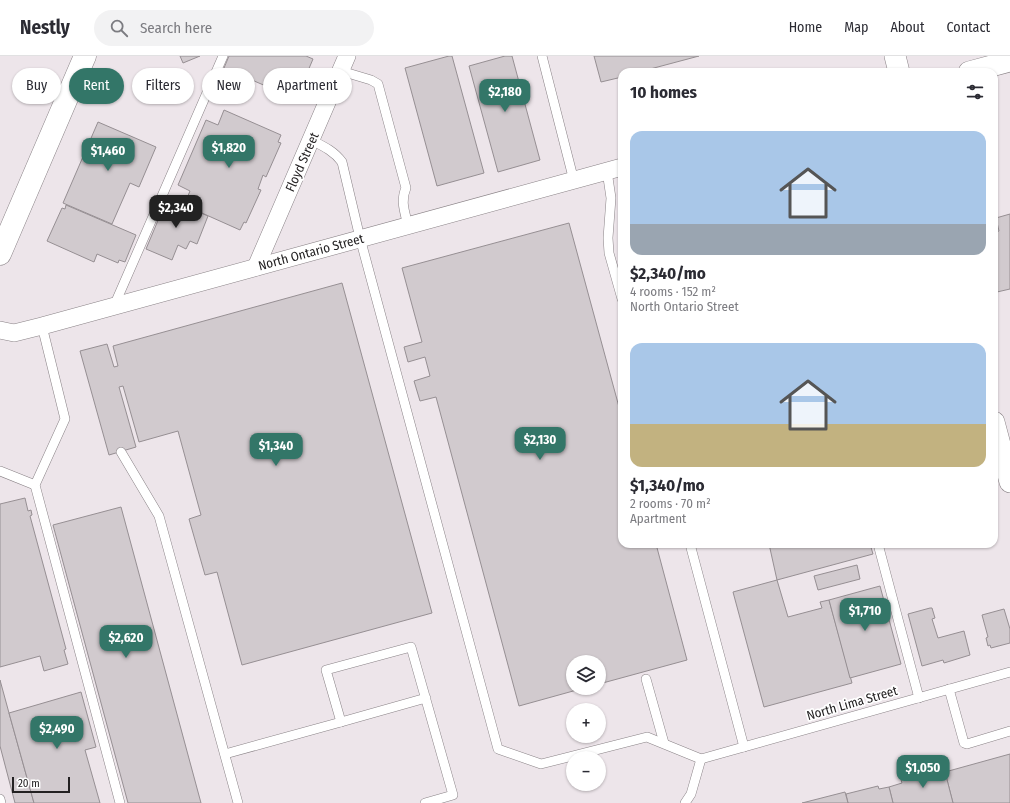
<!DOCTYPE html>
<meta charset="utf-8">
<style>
body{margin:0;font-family:"Fira Sans Condensed",sans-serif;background:#f2f2f3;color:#2b2b33;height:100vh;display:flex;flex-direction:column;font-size:15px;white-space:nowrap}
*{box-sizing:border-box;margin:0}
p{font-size:13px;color:#7c7c81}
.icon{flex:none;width:22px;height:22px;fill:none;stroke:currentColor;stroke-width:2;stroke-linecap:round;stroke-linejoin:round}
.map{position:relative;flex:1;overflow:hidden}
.details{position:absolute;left:618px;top:12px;width:380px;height:480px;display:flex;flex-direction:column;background:#fff;border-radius:12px;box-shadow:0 1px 3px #0004}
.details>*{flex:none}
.banner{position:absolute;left:12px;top:12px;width:380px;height:36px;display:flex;gap:8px}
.tools{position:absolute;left:566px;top:599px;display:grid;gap:8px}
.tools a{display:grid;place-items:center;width:40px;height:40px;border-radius:50%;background:#fff;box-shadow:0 1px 3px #0004;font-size:20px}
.scale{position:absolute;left:12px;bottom:10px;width:58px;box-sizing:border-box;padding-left:4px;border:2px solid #232122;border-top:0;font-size:11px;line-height:14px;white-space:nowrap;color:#232122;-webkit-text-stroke:3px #fff;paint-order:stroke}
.price{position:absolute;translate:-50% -34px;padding:0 9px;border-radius:8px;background:#337668;color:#fff;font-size:13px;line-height:26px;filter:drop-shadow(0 1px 2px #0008)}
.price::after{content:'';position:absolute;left:50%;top:24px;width:12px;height:9px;margin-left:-6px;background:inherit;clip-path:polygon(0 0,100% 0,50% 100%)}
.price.current{background:#222;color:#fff}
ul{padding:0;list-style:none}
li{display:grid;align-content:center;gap:8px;height:212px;padding:0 12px}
li span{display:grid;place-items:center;height:124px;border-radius:12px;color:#555}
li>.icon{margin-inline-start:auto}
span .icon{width:72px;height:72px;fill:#fffc;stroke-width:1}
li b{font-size:17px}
h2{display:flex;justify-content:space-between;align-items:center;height:48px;padding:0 12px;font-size:17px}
.tag{padding:0 14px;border-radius:18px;background:#fff;box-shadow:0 1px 3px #0004;font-size:14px;line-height:36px}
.tag.current{background:#337668;color:#fff}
header{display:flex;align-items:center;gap:24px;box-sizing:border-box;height:56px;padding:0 20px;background:#fff;border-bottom:1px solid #e1e1e2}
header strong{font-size:19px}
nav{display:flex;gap:22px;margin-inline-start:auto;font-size:14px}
.search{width:280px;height:36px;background:#f2f2f3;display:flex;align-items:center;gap:10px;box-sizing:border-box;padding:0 14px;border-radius:22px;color:#7c7c81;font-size:15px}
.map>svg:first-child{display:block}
.building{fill:#d1cace;stroke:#968f93}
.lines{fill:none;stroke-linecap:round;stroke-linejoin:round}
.service-casing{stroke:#8a8387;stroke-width:10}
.minor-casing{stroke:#8a8387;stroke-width:18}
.tertiary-casing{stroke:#8a8387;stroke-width:22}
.primary-casing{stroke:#8a8387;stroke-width:23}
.service{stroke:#fff;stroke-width:9}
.minor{stroke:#fff;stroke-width:17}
.tertiary{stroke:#fff;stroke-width:21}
.primary{stroke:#fff;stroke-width:22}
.labels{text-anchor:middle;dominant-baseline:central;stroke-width:3.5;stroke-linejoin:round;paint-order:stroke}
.street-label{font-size:13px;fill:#232122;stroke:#fff}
</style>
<header>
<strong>Nestly</strong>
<div class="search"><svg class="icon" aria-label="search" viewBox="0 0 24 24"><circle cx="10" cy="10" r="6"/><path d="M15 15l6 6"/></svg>Search here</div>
<nav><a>Home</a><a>Map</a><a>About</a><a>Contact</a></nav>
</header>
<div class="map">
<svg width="1010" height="747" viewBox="0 0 1010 747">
<rect width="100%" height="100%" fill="#ede5ea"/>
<g class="building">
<path d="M 180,0 L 200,0 L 183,7 Z"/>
<path d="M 229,0 L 306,0 L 313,3 L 296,43 L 224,12 Z"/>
<path d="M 449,0 L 452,0 L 484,117 L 437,130 L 405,12 Z"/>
<path d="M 505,0 L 512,0 L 540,104 L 498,116 L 469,10 Z"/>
<path d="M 594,0 L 699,0 L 639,16 L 622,16 L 622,21 L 601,26 Z"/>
<path d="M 224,54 L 281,79 L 278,86 L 281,87 L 266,121 L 263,119 L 258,133 L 261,134 L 246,167 L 244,166 L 240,174 L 184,149 L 190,135 L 178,129 L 206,64 L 218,69 Z"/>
<path d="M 98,66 L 156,91 L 139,131 L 130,127 L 112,168 L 63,147 Z"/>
<path d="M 167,143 L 208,160 L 197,188 L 190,185 L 186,193 L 178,189 L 172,204 L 146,193 Z"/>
<path d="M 66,149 L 136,179 L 125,206 L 119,204 L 118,207 L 97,198 L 94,206 L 47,185 L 62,152 L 65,153 Z"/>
<path d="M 1010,158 L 1010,233 L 997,236 L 994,226 L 994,177 L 999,175 L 996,162 Z"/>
<path d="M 569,167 L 622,362 L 622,488 L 656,488 L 687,604 L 599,628 L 599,606 L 573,606 L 573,632 L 584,632 L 519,650 L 436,341 L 420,345 L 414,325 L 430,320 L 425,301 L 408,306 L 404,291 L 422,286 L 402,212 Z"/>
<path d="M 342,227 L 432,557 L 242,609 L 217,516 L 205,519 L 189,463 L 201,459 L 178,375 L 139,386 L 123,330 L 119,331 L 136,391 L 109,399 L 80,295 L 107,288 L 114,311 L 118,310 L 113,290 Z"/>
<path d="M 25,442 L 28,455 L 31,454 L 32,459 L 30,460 L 66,593 L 64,594 L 68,608 L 44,615 L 40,600 L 0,611 L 0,448 Z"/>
<path d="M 121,451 L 201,747 L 128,747 L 53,469 Z"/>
<path d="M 769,488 L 870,488 L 873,498 L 777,524 Z"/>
<path d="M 857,509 L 860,523 L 818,534 L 814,520 Z"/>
<path d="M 777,524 L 788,561 L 822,552 L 820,546 L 829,544 L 852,627 L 764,651 L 733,536 Z"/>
<path d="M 880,530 L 901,608 L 850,622 L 829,544 Z"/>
<path d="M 930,552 L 932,552 L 935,562 L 932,563 L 938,582 L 964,575 L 970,599 L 944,607 L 943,604 L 922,610 L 908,558 Z"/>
<path d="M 1004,553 L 1010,573 L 1010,587 L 991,592 L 990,589 L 988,590 L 986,582 L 988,581 L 982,559 Z"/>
<path d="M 0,624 L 9,657 L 34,747 L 15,747 L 0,690 Z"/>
<path d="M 81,636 L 96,691 L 85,694 L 100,747 L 34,747 L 9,657 Z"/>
<path d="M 1010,698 L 1010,747 L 953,747 L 945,716 Z"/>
<path d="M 944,712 L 953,747 L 893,747 L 889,731 L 902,727 L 901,724 Z"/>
<path d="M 878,730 L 879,733 L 889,731 L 893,747 L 848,747 L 846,738 Z"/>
<path d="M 845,736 L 848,747 L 802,747 Z"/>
</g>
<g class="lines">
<defs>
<g id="service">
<path d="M 542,0 L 574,125"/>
<path d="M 341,15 L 371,24 L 378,28 L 406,132 C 400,145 405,156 408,170"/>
<path d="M 311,84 C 323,90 334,95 342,106 L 360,182 L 498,693 L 541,708 L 647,681 L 701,703"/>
<path d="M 607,115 L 611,142 L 608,182 L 609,197 L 622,243"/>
<path d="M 114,250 L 223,0"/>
<path d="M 42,270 L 65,363 L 35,429 L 120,747"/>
<path d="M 121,396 L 159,460 L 238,747"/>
<path d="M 0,415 L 35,429"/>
<path d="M 690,488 L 744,691"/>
<path d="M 878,488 L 919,642"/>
<path d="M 646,623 L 664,687"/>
<path d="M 949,633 L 964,687 L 967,688 L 1010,675"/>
<path d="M 225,698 L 341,666"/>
<path d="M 701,703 L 1010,616"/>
<path d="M 0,743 L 1,747"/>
<path d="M 425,747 L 453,739 L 411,591 L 326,614 L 341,666 L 426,642"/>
<path d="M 685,747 L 691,738 L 701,703"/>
</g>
<g id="minor">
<path d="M 256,211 L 347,0"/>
<path d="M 0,274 L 14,277 L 42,270 L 622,111"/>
</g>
<g id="tertiary">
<path d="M 895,0 L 899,16"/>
<path d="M 969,16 L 1010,5"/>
<path d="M 994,366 L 1010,426"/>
</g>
<path id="primary" d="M 0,198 L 85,0"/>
</defs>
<use href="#service" class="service-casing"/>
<use href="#minor" class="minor-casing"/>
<use href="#tertiary" class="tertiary-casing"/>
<use href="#primary" class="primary-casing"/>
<use href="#service" class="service"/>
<use href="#minor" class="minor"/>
<use href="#tertiary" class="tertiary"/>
<use href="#primary" class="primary"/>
</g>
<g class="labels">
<g class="street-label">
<text transform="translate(302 106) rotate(-66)">Floyd Street</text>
<text transform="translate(311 196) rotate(-15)">North Ontario Street</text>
<text transform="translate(852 647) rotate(-16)">North Lima Street</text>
</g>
</g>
</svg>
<div class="tools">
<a><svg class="icon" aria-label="layers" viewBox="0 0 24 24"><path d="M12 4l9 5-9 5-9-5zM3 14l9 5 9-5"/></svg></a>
<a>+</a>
<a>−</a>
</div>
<div class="scale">20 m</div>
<b class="price" style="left:505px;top:57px">$2,180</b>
<b class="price" style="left:229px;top:113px">$1,820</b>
<b class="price" style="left:108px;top:116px">$1,460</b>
<b class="price current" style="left:176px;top:173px">$2,340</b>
<b class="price" style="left:540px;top:405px">$2,130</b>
<b class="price" style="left:276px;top:411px">$1,340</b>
<b class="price" style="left:865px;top:576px">$1,710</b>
<b class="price" style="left:126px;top:603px">$2,620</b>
<b class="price" style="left:57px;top:694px">$2,490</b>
<b class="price" style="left:923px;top:733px">$1,050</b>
<div class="banner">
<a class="tag">Buy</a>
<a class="tag current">Rent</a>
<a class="tag">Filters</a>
<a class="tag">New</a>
<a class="tag">Apartment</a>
</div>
<section class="details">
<h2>10 homes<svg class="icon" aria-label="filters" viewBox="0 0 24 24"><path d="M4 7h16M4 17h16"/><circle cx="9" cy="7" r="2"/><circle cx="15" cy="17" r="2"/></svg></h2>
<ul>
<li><span style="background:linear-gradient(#a9c7e8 75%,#9aa5b1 0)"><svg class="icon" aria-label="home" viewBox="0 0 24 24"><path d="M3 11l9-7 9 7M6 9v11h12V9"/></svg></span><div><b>$2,340/mo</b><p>4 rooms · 152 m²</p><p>North Ontario Street</p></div></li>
<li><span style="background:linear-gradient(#a9c7e8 65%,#c2b280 0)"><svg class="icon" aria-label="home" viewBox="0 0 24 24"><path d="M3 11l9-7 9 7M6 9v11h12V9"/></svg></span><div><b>$1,340/mo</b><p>2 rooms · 70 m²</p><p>Apartment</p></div></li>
</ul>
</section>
</div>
